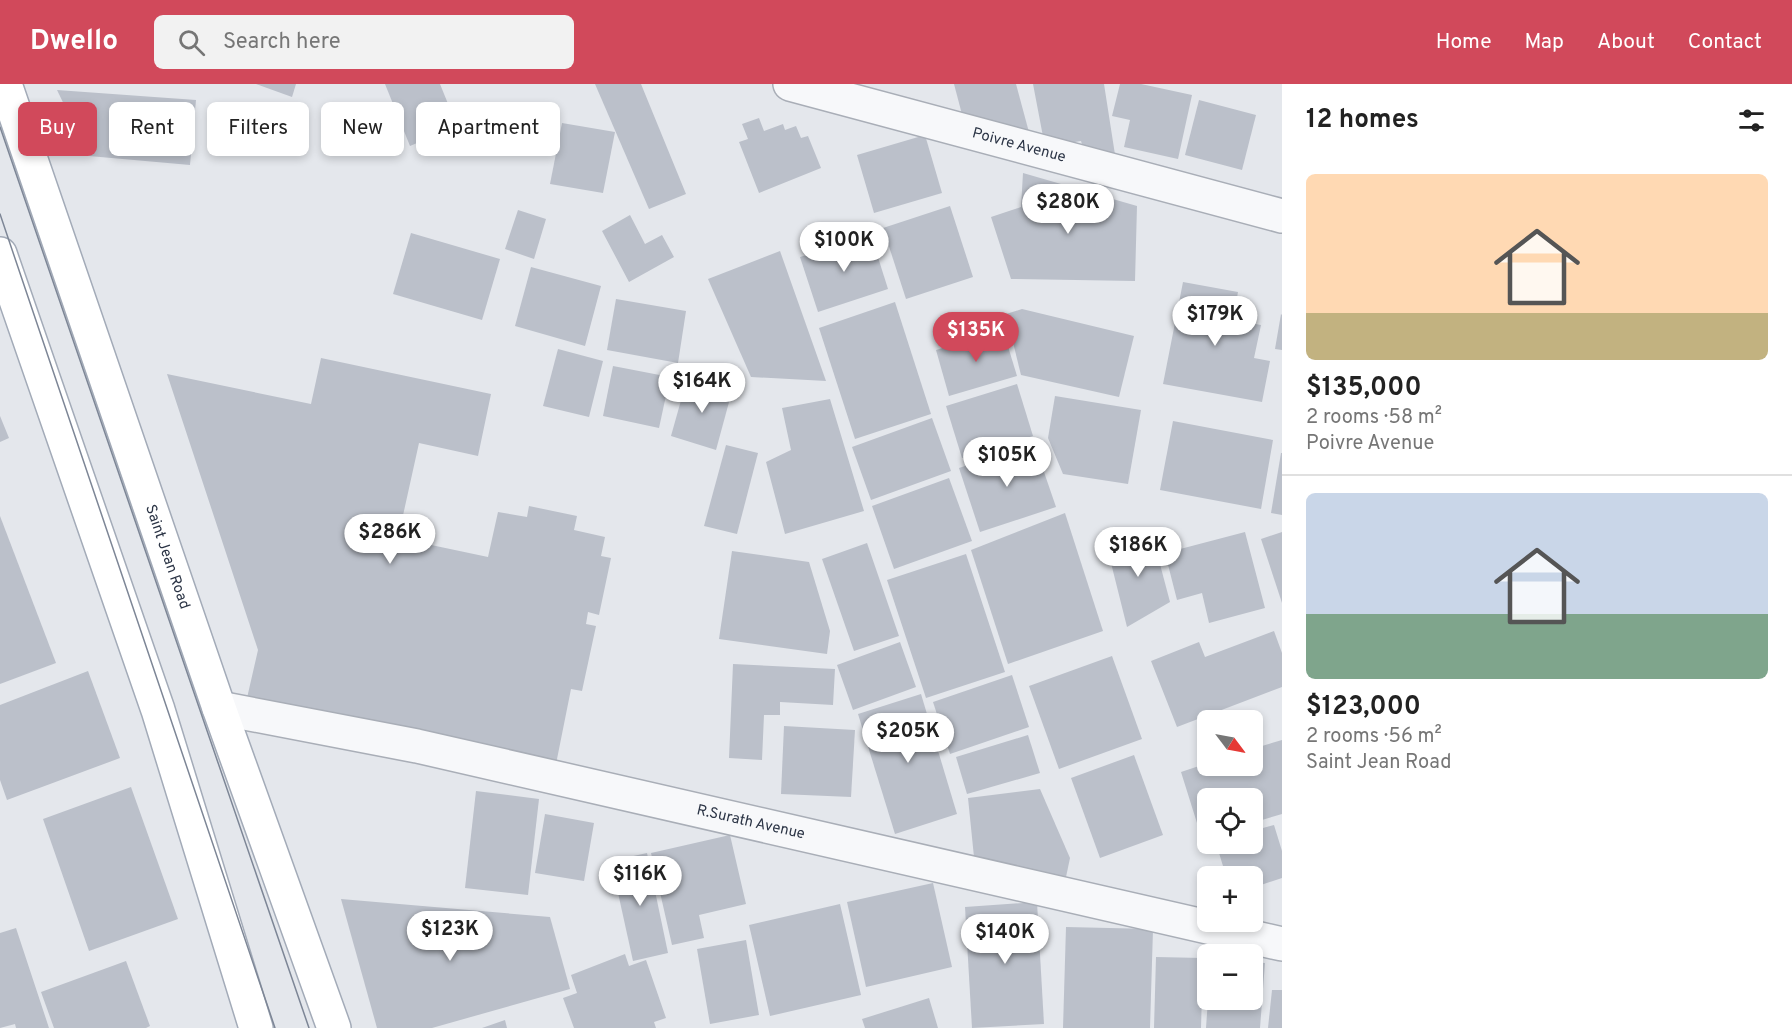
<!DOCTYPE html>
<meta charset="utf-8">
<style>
body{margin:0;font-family:Overpass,sans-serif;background:#f2f2f2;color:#222;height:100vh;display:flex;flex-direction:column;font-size:22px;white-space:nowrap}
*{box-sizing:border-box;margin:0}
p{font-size:20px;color:#767676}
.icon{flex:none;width:33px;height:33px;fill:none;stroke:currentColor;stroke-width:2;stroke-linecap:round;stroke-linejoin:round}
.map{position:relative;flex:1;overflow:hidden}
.details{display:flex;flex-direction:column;background:#fff;width:510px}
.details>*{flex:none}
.guide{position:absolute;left:18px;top:18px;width:570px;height:54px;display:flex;gap:12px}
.needle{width:39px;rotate:122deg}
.buttons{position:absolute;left:1197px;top:626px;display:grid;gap:12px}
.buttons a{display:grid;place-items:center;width:66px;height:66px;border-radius:9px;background:#fff;box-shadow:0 3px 9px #0003;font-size:30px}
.price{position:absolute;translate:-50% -51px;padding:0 14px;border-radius:21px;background:#fff;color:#222;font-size:20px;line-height:39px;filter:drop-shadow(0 2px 3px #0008)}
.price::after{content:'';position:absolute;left:50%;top:36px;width:18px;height:14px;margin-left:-9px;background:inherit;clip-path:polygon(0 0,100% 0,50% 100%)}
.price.selected{background:#d1495b;color:#fff}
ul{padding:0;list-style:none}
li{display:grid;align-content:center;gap:12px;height:318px;padding:0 24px}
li+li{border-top:2px solid #e0e0e0}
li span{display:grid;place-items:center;height:186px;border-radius:9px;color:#555}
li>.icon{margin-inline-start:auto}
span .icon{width:108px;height:108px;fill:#fffc;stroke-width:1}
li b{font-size:26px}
h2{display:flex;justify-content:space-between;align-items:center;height:72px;padding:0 24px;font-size:26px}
.tag{padding:0 21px;border-radius:9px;background:#fff;box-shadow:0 3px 9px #0003;font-size:21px;line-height:54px}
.tag.selected{background:#d1495b;color:#fff}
header{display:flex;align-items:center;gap:36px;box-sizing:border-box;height:84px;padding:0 30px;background:#d1495b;color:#fff}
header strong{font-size:28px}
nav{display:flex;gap:33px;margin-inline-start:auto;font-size:21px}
.search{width:420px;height:54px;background:#f2f2f2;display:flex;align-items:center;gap:15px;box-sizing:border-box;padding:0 21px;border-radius:9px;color:#767676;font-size:22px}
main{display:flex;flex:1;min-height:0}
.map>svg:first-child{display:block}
.building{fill:#bbc0ca}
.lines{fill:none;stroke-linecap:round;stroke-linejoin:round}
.minor-casing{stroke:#a9aeb7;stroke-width:36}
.major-casing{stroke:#a3abb8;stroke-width:36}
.minor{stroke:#f7f8fa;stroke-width:33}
.major{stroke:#fff;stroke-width:33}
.tram{stroke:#7d8696;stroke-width:1.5}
.labels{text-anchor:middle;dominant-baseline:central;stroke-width:4.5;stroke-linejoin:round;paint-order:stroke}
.street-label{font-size:15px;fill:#2b3445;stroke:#f4f6f9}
</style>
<header>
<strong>Dwello</strong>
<div class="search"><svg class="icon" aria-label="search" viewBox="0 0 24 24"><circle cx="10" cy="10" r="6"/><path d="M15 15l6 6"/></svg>Search here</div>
<nav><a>Home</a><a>Map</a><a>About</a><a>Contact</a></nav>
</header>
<main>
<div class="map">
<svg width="1282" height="944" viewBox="0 0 1282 944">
<rect width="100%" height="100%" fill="#e4e7ec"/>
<g class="building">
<path d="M 256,0 L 296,0 L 292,13 Z"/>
<path d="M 385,0 L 440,0 L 457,42 L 410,62 Z"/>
<path d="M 595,0 L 641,0 L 686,110 L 649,125 Z"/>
<path d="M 954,0 L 1016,0 L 1030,52 L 964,38 Z"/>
<path d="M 1033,0 L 1104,0 L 1116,77 L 1085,70 L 1081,57 L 1045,63 Z"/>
<path d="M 1120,0 L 1141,0 L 1192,11 L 1178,75 L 1124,63 L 1130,36 L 1112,32 Z"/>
<path d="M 57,6 L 196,16 L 190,81 L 89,72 Z"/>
<path d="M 1199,16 L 1256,31 L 1242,86 L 1185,71 Z"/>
<path d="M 759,34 L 764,47 L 783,40 L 785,46 L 796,42 L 801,54 L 808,52 L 821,84 L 759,109 L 739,58 L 748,55 L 742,40 Z"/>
<path d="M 562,39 L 615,48 L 603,109 L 550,100 Z"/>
<path d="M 925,51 L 942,109 L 874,129 L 857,71 Z"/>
<path d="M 1023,89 L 1137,122 L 1135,197 L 1011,195 L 991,133 L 1021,123 Z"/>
<path d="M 950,122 L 973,193 L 906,215 L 883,144 Z"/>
<path d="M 518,126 L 546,135 L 534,175 L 505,165 Z"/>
<path d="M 630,131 L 645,160 L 662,151 L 674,173 L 629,198 L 602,147 Z"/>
<path d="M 411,149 L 500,175 L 482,236 L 393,210 Z"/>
<path d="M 871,151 L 888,205 L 818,228 L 800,173 Z"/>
<path d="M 780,167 L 826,297 L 751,293 L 708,195 Z"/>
<path d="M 531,183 L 601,202 L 585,262 L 515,242 Z"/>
<path d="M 1183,198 L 1238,208 L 1233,236 L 1261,241 L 1254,274 L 1270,277 L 1262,318 L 1163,300 Z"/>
<path d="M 616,215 L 686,227 L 678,279 L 607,266 Z"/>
<path d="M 895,218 L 931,330 L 855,355 L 819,244 Z"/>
<path d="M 1022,225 L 1134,252 L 1119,313 L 1021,291 L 1006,230 Z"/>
<path d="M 1281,230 L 1282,231 L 1282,266 L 1275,265 Z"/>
<path d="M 1003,246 L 1017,292 L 949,312 L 936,266 Z"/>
<path d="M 558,265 L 603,277 L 589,333 L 543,322 Z"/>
<path d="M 321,274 L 491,310 L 478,372 L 419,359 L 398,454 L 488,473 L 498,428 L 527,433 L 529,422 L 577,432 L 574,446 L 605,453 L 601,472 L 611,474 L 599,531 L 588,528 L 586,540 L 596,542 L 582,607 L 571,605 L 556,680 L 247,614 L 258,566 L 167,290 L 311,320 Z"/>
<path d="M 613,282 L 670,293 L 659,344 L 603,332 Z"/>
<path d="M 687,295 L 732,307 L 716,366 L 671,352 Z"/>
<path d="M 1017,300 L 1033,352 L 962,374 L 946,322 Z"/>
<path d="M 1055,312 L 1141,326 L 1128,400 L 1063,390 L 1048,354 Z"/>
<path d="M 830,315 L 864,427 L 785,450 L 766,378 L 791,366 L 782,324 Z"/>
<path d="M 0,332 L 9,354 L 0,358 Z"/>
<path d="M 932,334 L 951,387 L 871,416 L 852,363 Z"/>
<path d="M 1173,337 L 1273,356 L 1261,425 L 1160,406 Z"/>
<path d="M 1034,359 L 1056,423 L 980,448 L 959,384 Z"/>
<path d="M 726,361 L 758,369 L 737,450 L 704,442 Z"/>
<path d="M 1281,369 L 1282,369 L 1282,431 L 1271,429 Z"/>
<path d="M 949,394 L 972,457 L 894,485 L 872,422 Z"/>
<path d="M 1065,429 L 1103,547 L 1008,580 L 971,466 Z"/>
<path d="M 0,432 L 56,579 L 0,600 Z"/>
<path d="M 1245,448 L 1265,524 L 1209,539 L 1202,509 L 1177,516 L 1165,469 Z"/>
<path d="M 1282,448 L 1282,519 L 1261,455 Z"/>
<path d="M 1152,450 L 1170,518 L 1127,543 L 1107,463 Z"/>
<path d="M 867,459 L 899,552 L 854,567 L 822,475 Z"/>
<path d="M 732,467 L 809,478 L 830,547 L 827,570 L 719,555 Z"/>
<path d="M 966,470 L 1005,588 L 926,614 L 887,496 Z"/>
<path d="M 1274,547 L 1282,569 L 1282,603 L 1177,643 L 1151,577 L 1199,558 L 1205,573 Z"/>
<path d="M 900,558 L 916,603 L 853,626 L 837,581 Z"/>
<path d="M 1112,572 L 1142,655 L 1059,685 L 1029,602 Z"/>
<path d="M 733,580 L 835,585 L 833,621 L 780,618 L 780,631 L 764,631 L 762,676 L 729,674 Z"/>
<path d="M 88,587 L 120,674 L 7,716 L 0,696 L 0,621 Z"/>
<path d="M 1012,591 L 1029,643 L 950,670 L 933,618 Z"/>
<path d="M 921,610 L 957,730 L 895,750 L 858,630 Z"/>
<path d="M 784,642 L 855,646 L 851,713 L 781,710 Z"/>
<path d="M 1028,651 L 1040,689 L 967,710 L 956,673 Z"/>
<path d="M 1282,656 L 1282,730 L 1252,739 L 1252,714 L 1208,714 L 1208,753 L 1202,755 L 1181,688 L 1208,679 L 1208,681 L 1252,681 L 1252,665 Z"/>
<path d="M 1134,671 L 1163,751 L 1100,774 L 1071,694 Z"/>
<path d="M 131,703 L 178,835 L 89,867 L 43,735 Z"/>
<path d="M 1040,705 L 1070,774 L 1066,793 L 974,773 L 968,714 Z"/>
<path d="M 476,707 L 539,715 L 528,811 L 465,804 Z"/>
<path d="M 545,730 L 594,739 L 584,797 L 535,789 Z"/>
<path d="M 1274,741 L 1282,767 L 1282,794 L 1252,804 L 1252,792 L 1226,792 L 1216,759 L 1252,759 L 1252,747 Z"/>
<path d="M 730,751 L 746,820 L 699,831 L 704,854 L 672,861 L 651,769 Z"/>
<path d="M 647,769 L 668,869 L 633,877 L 611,777 Z"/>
<path d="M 933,799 L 952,883 L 866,903 L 847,818 Z"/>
<path d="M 341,815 L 550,833 L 570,905 L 432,944 L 377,944 Z"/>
<path d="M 1037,818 L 1044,940 L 972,944 L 965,823 Z"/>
<path d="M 840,820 L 861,911 L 770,932 L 749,841 Z"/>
<path d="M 1066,843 L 1153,845 L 1150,944 L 1063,944 Z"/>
<path d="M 16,844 L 49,944 L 16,944 L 15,940 L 0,944 L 0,849 Z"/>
<path d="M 746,856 L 759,931 L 710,940 L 697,865 Z"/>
<path d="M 625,870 L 629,882 L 646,876 L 666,934 L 654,938 L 656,944 L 574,944 L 563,914 L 577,909 L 571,891 Z"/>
<path d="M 1156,873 L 1203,874 L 1201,944 L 1154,944 Z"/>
<path d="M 126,877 L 150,942 L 146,944 L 54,944 L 41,908 Z"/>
<path d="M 1252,878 L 1265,879 L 1260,944 L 1206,944 L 1208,915 L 1252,915 Z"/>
<path d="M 1272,906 L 1282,906 L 1282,944 L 1268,944 Z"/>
<path d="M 929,914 L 938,944 L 865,944 L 862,935 Z"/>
<path d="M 505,936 L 507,944 L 482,944 Z"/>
</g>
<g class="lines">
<defs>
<g id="minor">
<path id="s1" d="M 790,0 L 1282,132"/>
<path id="s2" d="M 219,624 L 417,662 L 1282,860"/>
</g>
<g id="major">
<path id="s3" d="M 5,0 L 219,624 L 334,944"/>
<path d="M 0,170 L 158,626 L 256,944"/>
</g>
</defs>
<use href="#minor" class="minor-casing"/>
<use href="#major" class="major-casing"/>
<use href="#minor" class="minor"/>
<use href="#major" class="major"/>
<g class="tram">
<path d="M 0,43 L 309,944"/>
<path d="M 0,130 L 275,944"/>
</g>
</g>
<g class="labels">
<g class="street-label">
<text stroke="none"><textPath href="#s1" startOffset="237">Poivre Avenue</textPath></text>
<text stroke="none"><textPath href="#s3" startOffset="500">Saint Jean Road</textPath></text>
<text stroke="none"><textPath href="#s2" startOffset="544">R.Surath Avenue</textPath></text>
</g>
</g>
</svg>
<div class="buttons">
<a><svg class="needle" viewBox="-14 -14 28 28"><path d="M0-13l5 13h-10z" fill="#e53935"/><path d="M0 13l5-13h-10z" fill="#767676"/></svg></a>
<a><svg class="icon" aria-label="locate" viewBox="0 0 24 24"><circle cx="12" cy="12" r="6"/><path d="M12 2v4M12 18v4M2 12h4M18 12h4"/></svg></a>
<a>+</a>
<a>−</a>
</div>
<b class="price" style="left:1068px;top:151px">$280K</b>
<b class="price" style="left:844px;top:189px">$100K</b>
<b class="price" style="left:1215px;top:263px">$179K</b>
<b class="price selected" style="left:976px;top:279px">$135K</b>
<b class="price" style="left:702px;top:330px">$164K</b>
<b class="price" style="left:1007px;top:404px">$105K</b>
<b class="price" style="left:390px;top:481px">$286K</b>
<b class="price" style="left:1138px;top:494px">$186K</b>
<b class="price" style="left:908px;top:680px">$205K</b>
<b class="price" style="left:640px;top:823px">$116K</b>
<b class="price" style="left:450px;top:878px">$123K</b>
<b class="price" style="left:1005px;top:881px">$140K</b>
<div class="guide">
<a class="tag selected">Buy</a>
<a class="tag">Rent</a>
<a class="tag">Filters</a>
<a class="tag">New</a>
<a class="tag">Apartment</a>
</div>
</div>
<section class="details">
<h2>12 homes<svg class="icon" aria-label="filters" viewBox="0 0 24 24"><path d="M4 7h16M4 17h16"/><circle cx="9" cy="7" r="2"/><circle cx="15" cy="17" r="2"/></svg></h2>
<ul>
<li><span style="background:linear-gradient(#ffd9b3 75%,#c2b280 0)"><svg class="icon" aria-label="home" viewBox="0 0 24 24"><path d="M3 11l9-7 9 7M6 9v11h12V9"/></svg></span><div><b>$135,000</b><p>2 rooms · 58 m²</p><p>Poivre Avenue</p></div></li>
<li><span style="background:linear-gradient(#c9d6e8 65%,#7fa58c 0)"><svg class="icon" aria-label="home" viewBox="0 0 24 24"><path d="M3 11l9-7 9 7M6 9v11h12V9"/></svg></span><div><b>$123,000</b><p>2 rooms · 56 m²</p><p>Saint Jean Road</p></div></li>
</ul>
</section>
</main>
